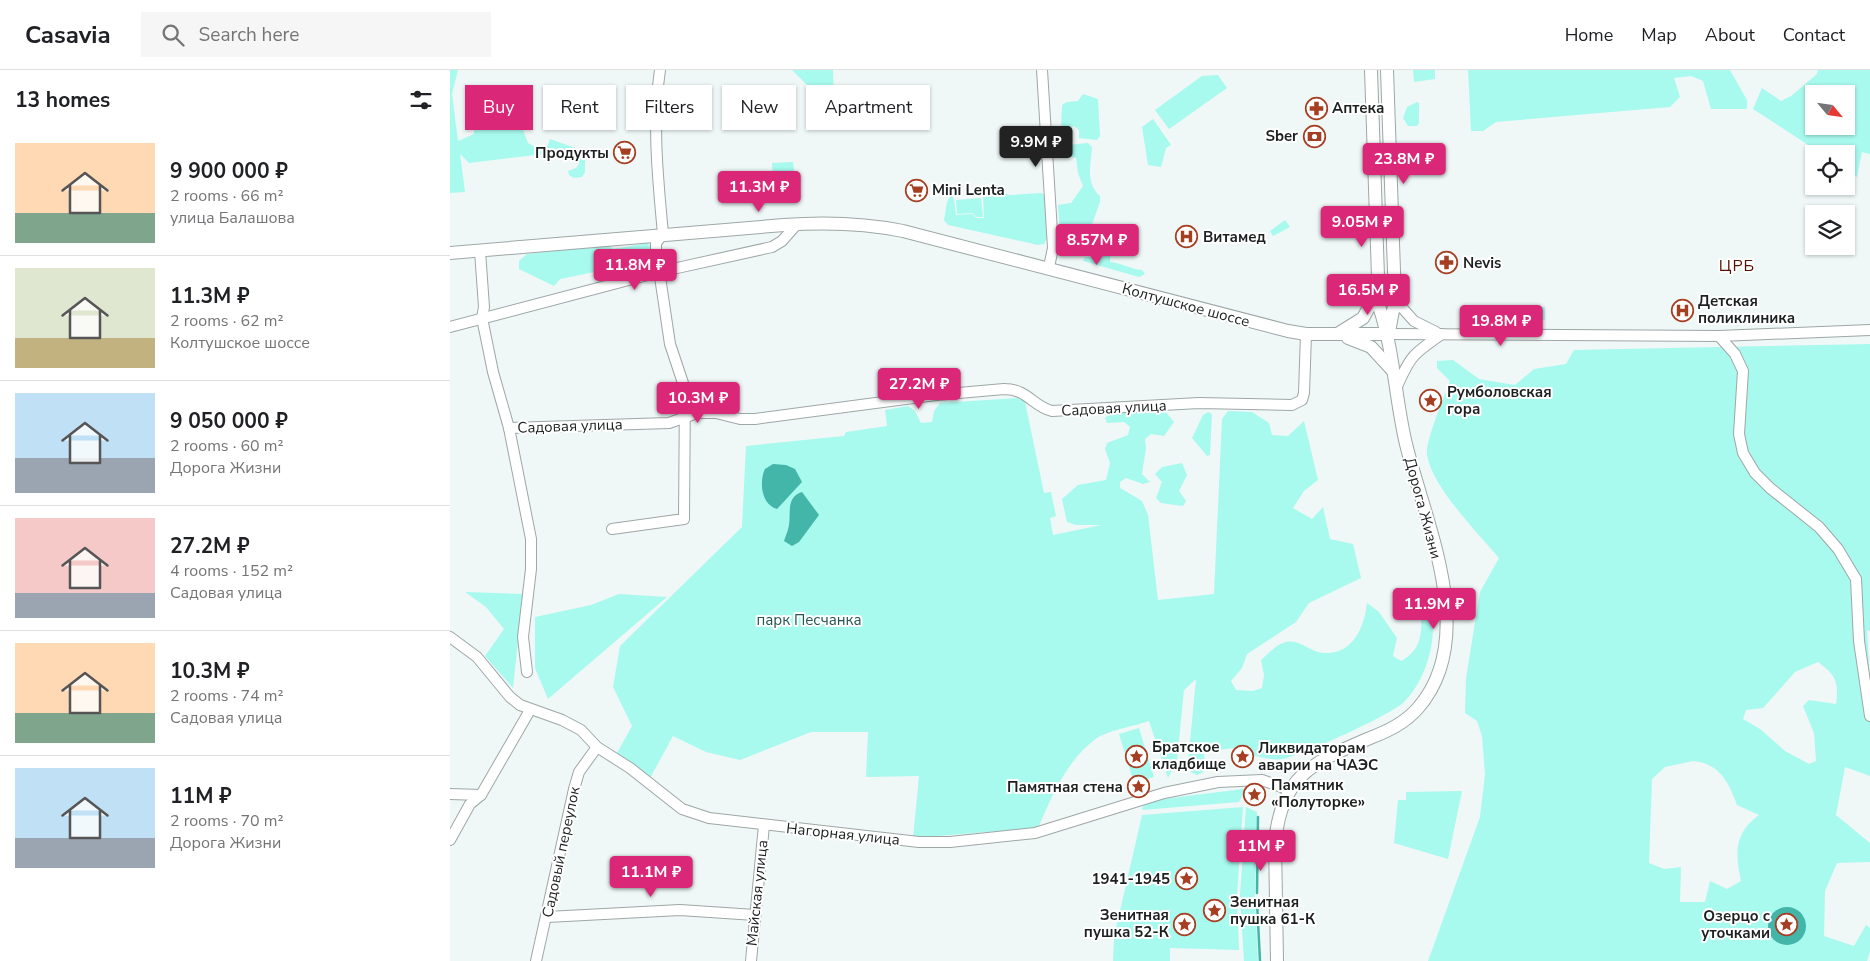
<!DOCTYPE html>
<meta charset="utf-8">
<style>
body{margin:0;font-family:"Nunito Sans",sans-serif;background:#f6f6f6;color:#202124;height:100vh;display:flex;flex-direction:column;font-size:19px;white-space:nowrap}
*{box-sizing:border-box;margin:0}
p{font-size:16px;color:#757577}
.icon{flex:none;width:28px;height:28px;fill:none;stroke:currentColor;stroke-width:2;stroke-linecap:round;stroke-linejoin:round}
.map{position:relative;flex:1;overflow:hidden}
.drawer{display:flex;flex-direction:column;background:#fff;width:450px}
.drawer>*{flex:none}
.guide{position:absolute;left:15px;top:15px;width:475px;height:45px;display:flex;gap:10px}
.needle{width:32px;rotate:119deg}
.fabs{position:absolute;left:1355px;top:15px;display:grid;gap:10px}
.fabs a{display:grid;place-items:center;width:50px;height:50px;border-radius:0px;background:#fff;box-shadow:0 1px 4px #0004;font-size:25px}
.price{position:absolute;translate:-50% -42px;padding:0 11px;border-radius:5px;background:#db2777;color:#fff;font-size:16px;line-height:32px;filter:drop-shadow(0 1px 2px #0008)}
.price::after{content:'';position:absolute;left:50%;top:30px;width:15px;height:11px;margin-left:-8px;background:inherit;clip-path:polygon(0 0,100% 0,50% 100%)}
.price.active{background:#222;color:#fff}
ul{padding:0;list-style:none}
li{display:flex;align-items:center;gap:15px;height:125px;padding:0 15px}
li+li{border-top:1px solid #e0e0e0}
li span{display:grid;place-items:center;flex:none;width:140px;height:100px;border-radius:0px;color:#555}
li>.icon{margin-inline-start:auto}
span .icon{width:60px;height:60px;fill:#fffc;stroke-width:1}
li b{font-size:21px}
h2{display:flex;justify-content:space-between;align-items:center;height:60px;padding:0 15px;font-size:21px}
.chip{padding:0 18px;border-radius:0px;background:#fff;box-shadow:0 1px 4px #0004;font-size:18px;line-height:45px}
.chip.active{background:#db2777;color:#fff}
header{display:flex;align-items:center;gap:30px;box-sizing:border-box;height:70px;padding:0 25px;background:#fff;border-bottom:1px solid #e0e0e0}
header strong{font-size:24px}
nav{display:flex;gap:28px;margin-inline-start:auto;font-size:18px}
.search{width:350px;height:45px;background:#f6f6f6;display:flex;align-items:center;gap:12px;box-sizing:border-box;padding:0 18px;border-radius:0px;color:#757577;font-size:19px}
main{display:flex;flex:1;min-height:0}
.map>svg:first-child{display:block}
.green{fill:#a8f9ee;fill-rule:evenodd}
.water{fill:#43b5a9}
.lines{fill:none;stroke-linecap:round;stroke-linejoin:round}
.stream{stroke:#43b5a9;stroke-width:2.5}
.minor-casing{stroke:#9ea7a6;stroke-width:12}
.major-casing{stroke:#9ea7a6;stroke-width:14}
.minor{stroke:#fff;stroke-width:10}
.major{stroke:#fff;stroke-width:12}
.labels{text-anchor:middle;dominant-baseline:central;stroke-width:4;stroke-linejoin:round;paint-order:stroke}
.poi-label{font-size:15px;font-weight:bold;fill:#1d2020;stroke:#fff;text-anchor:start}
.street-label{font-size:15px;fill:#1d2020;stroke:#fff}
.park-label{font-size:15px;fill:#265651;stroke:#fff}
.neighbourhood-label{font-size:16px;letter-spacing:1px;fill:#531101;stroke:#fff}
</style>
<header>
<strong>Casavia</strong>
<div class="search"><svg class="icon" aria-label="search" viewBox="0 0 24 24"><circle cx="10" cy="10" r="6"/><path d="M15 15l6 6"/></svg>Search here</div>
<nav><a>Home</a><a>Map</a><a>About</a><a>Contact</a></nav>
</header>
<main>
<section class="drawer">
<h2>13 homes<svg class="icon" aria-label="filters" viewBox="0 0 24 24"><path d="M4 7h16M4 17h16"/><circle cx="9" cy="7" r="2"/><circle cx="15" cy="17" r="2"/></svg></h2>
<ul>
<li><span style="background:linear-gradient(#ffd9b3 70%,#7fa58c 0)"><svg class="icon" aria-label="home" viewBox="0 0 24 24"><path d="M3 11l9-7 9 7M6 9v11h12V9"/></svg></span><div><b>9 900 000 ₽</b><p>2 rooms · 66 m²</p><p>улица Балашова</p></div></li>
<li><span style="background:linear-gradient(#dfe7d0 70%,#c2b280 0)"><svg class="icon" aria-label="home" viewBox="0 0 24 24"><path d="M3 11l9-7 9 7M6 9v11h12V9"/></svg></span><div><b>11.3M ₽</b><p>2 rooms · 62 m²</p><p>Колтушское шоссе</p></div></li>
<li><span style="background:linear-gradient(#bfe0f5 65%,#9aa5b1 0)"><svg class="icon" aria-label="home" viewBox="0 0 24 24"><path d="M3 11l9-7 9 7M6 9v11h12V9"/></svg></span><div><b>9 050 000 ₽</b><p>2 rooms · 60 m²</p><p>Дорога Жизни</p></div></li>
<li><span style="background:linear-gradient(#f6c9c9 75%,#9aa5b1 0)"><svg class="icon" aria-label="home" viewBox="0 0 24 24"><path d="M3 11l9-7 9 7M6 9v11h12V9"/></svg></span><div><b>27.2M ₽</b><p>4 rooms · 152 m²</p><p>Садовая улица</p></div></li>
<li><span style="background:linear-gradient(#ffd9b3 70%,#7fa58c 0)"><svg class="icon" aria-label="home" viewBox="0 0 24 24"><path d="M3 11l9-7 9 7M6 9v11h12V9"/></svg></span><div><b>10.3M ₽</b><p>2 rooms · 74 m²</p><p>Садовая улица</p></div></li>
<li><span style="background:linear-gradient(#bfe0f5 70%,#9aa5b1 0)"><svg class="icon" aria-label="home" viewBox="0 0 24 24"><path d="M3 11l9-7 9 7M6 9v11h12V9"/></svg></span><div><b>11M ₽</b><p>2 rooms · 70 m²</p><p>Дорога Жизни</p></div></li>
</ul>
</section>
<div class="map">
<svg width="1420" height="891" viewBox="0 0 1420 891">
<rect width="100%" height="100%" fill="#eff8f7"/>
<g class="green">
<path d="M 0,0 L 8,0 L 2,24 L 8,71 L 24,64 L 24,53 L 31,45 L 73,60 L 78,73 L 91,80 L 98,75 L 100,69 L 142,84 L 135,91 L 135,102 L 132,107 L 124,108 L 119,105 L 118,101 L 126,98 L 129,94 L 128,90 L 101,83 L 19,93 L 10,84 L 15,122 L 0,123 Z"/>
<path d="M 342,0 L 383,0 L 384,31 L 382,33 L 364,34 L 361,32 L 361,19 Z"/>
<path d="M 963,0 L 985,0 L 985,9 L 964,12 Z"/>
<path d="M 1018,0 L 1280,0 L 1297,30 L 1297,39 L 1261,39 L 1253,11 L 1241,6 L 1224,8 L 1230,27 L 1220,37 L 1046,52 L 1033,61 L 1021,61 Z"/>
<path d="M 1368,0 L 1420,0 L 1420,84 L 1412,82 L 1407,107 L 1396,100 L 1396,84 L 1372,84 L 1303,39 L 1312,18 L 1331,31 L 1341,26 L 1367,4 ZM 1364,24 L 1396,24 L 1396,56 L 1364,56 Z"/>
<path d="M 768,5 L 777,18 L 719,59 L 705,40 L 752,6 Z"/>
<path d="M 633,24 L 648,29 L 650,66 L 647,70 L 629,68 L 629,60 L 624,56 L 615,60 L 611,57 L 612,35 L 617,32 L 628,31 Z"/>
<path d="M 967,32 L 969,33 L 969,53 L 967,56 L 958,56 L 953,48 L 957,37 Z"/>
<path d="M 703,49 L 721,75 L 716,78 L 711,97 L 698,95 L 692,57 Z"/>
<path d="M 638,73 L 642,77 C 641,95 635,113 650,126 L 650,132 L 641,157 L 645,165 L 660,181 L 660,192 C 672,193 680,199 692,200 L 695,204 L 689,207 L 633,191 L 635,187 L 643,187 L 645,182 L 641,171 L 622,163 L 613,167 L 610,164 L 608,135 L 621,133 L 633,116 L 628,103 L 626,88 L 614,85 L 614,79 L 618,75 Z"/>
<path d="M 343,92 L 345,110 L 323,111 L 322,93 Z"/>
<path d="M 552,115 L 555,123 L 559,125 L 592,123 L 596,127 L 599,164 L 594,174 L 588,175 L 498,155 L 494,150 L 497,132 L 501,125 L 504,129 L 506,145 L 522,144 L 527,148 L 534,148 L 533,126 L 527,122 L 528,117 Z"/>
<path d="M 531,128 L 533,147 L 527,147 L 522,143 L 507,144 L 506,130 Z"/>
<path d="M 835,150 L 840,157 L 823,166 L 820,161 Z"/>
<path d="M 198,173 L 200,176 L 201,192 L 196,198 L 160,203 L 154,200 L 110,209 L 104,216 L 69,199 L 69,191 L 77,184 L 159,175 L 163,179 Z"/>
<path d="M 1052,236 L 1095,237 L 1095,250 L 1052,249 Z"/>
<path d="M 1420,274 L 1420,560 L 1417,561 L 1420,609 L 1420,706 L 1395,697 L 1386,745 L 1420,773 L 1420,792 L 1387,793 L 1375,821 L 1374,866 L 1404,876 L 1416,855 L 1420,858 L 1420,881 L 1417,891 L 978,891 L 1030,747 L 1035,704 L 1032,666 L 1027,651 L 1015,643 L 1016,608 L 1030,522 L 1049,488 C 1028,463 981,416 977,384 C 975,372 995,325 1000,311 L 987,298 L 987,291 L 1003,290 L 1029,309 L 1065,315 L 1084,299 L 1116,294 L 1124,280 ZM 1368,592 C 1386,605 1389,612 1386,634 L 1359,630 L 1353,636 L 1364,663 L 1366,691 L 1359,694 L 1335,681 L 1310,659 L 1293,649 L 1296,640 L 1313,638 L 1345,602 ZM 1243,691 C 1269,693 1279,712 1287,735 L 1309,745 C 1284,763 1285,783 1291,811 L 1277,819 L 1260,811 L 1255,832 L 1230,832 L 1231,797 L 1214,799 L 1199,793 L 1202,709 L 1215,697 Z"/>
<path d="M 569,328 L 575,332 L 594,423 L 601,422 L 606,446 L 600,448 L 603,465 L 651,455 L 626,455 L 617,452 L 612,429 L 628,415 L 656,410 L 660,393 L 655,379 L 657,373 L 678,365 L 680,357 L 674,352 L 657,353 L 655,348 L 661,343 L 715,341 L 724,352 L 714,366 L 701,364 L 695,369 L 696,378 L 692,404 L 700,412 L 693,414 L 676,408 L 670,412 L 670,418 L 692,431 L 698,445 L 708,530 L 764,524 L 772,349 L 778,341 L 802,342 L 819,353 L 822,365 L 838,366 L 854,351 L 868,410 L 854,421 L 843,438 L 862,449 L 873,437 L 880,469 L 903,474 L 911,508 L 859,533 L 846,552 L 797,584 L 792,598 L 781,611 L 786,620 L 803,621 L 812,618 L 814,605 L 811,590 C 817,585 826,575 833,573 C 849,567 859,582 873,583 C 903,585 914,558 917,533 L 929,542 L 947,568 L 943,586 L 951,591 C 973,579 972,561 971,538 L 979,532 C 990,563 977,609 954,632 C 939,646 854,684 833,689 C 823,691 809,686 799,685 L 798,677 L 754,681 L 755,701 L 747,705 L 741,702 L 738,692 L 746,609 L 734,620 L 727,690 L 718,708 L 699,651 C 685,656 659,660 647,668 C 617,689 602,726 588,758 L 463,768 L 469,706 L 416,707 L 418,662 L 361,662 L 290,690 L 256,682 L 223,666 L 199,710 L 167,683 L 182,656 L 163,617 L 170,576 L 292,457 L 296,376 L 394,366 L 396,362 L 437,356 L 435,340 L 458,336 L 465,341 L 471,353 L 482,352 L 484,341 L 490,333 Z"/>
<path d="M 758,342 L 762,344 L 760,385 L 757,386 L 742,368 L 753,345 Z"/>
<path d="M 732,393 L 737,405 L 729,421 L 736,431 L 733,436 L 711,433 L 706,428 L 712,412 L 705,404 L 712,397 Z"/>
<path d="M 15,522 L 73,524 L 63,618 L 35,586 L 54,559 L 36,537 Z"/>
<path d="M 169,524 L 217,527 L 98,629 L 85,598 L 85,547 L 141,535 Z"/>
<path d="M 689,658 L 704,707 L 684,713 L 669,664 Z"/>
<path d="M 793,719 L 795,721 L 789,732 L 693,740 L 692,738 L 697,731 Z"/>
<path d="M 1012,721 L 998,789 L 944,773 L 948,730 L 956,730 L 956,722 Z"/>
<path d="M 793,737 L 787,825 L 789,880 L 720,878 L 720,891 L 663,891 L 664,867 L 692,745 Z"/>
<path d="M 796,737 L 807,742 L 805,830 L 808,891 L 794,891 L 790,825 Z"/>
</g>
<g class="water">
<path d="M 323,394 L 336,395 L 345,399 L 352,412 L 327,439 C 311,435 309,411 315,399 Z"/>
<path d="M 352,422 L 369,445 L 349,472 L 342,476 L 334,471 C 336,465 338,461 339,455 C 341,442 336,427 352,422 Z"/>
<circle cx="1337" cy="856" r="19"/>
</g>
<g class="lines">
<g class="stream">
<path d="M 807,823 L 808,747"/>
<path d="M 807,832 L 810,891"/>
</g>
<defs>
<g id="minor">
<path d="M 592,0 L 603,178 L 599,197"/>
<path d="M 30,181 L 34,237 L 32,248 L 43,302 L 59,358 L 81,469 L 81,499 L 73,567 L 77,602"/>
<path d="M 945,230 L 964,251 L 986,262"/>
<path d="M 0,257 L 209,202 L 322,177 L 332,171 L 347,154"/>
<path d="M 938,264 L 1269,266 L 1420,260"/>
<path d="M 1269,266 L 1285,284 L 1293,301 L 1289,364 L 1293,383 L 1305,403 L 1320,418 L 1369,457 L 1388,479 L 1406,509 L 1409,571 L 1420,646"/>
<path d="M 946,319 C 960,286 963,284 992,264"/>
<path d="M 59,358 L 219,353 L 247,343 L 266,343 L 290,349 L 305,349 L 486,325 L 554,319 C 578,319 582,336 602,341 L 749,333 L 842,335 L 852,330 L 854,323 L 856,264"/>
<path d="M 162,459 L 234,449 L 235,319 L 220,274 L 206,180 L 206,173 L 213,164 C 208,109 202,55 210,0"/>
<path d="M 0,567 L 27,587 L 60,627 L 70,635 L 112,650 L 131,660 L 147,677 L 180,698 L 232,739 L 259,748 L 469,772 L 500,772 L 585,763 L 714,723 L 768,712 L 812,710 L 840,720"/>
<path d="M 0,724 L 31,725"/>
<path d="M 0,770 L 20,734 L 31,725 L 80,640"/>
<path d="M 97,847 L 230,840 L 305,845"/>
<path d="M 86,891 L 124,719 L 129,702 L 147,677"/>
<path d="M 301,891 L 314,755"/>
</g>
<g id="major">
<path d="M 937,0 L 945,230 L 939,262"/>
<path d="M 0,183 L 334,155 C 374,152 413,153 453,161 L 838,261 L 856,264 L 938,264"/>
<path d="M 889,263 L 913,248 L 927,223"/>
<path d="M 898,268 L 921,277 L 943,301"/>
<path d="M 827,891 L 825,772 C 832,704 864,692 920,668 C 938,661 955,653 968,638 C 1030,567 975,453 956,374 C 945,328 944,281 929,236 L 921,0"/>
</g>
</defs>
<use href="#minor" class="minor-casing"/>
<use href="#major" class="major-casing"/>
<use href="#minor" class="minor"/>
<use href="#major" class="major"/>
</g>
<defs>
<symbol id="pharmacy-ring" viewBox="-11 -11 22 22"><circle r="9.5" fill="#fff" stroke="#a63e22" stroke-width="1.5"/><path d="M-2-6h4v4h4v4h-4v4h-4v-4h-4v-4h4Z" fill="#a63e22"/></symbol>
<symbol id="bank-ring" viewBox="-11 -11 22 22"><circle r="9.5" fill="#fff" stroke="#a63e22" stroke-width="1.5"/><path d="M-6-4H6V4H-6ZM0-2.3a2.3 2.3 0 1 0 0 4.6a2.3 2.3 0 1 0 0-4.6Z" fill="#a63e22"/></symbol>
<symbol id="supermarket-ring" viewBox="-11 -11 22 22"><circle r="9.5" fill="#fff" stroke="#a63e22" stroke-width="1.5"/><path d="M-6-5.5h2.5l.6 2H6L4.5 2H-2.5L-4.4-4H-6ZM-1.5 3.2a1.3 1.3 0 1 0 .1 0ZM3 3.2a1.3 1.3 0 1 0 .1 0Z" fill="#a63e22"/></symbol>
<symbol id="hospital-ring" viewBox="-11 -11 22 22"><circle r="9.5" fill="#fff" stroke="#a63e22" stroke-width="1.5"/><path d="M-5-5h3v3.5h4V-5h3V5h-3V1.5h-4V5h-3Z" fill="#a63e22"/></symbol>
<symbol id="sight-ring" viewBox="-11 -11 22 22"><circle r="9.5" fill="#fff" stroke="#a63e22" stroke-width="1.5"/><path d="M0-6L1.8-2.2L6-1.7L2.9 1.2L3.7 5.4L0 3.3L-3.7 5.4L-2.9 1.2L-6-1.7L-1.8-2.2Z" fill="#a63e22"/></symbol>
</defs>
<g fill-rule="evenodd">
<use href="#pharmacy-ring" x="854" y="26" width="25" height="25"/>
<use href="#bank-ring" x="852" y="54" width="25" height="25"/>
<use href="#supermarket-ring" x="162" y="70" width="25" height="25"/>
<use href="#supermarket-ring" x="454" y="108" width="25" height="25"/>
<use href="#hospital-ring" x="724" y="154" width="25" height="25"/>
<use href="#pharmacy-ring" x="984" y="180" width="25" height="25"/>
<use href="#hospital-ring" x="1220" y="228" width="25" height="25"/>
<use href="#sight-ring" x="968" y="318" width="25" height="25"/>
<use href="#sight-ring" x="674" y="674" width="25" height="25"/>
<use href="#sight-ring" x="780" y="674" width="25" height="25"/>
<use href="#sight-ring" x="676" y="704" width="25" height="25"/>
<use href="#sight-ring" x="792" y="712" width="25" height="25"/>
<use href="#sight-ring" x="724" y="796" width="25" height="25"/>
<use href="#sight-ring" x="752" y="828" width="25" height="25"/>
<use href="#sight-ring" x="722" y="842" width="25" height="25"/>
<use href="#sight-ring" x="1324" y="842" width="25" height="25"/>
</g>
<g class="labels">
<g class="poi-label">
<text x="882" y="38">Аптека</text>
<text x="848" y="66" text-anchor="end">Sber</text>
<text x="159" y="83" text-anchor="end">Продукты</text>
<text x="482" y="120">Mini Lenta</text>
<text x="753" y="167">Витамед</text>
<text x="1013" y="193">Nevis</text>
<text x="1248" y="231">Детская<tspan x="1248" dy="17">поликлиника</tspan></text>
<text x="997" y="322">Румболовская<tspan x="997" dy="17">гора</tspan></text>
<text x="702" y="677">Братское<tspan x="702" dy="17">кладбище</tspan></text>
<text x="808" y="678">Ликвидаторам<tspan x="808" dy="17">аварии на ЧАЭС</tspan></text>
<text x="821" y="715">Памятник<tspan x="821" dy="17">«Полуторке»</tspan></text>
<text x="673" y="717" text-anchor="end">Памятная стена</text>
<text x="720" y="809" text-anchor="end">1941-1945</text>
<text x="780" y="832">Зенитная<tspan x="780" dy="17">пушка 61-К</tspan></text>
<text x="719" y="845" text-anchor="end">Зенитная<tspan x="719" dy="17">пушка 52-К</tspan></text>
<text x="1320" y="846" text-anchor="end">Озерцо с<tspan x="1320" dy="17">уточками</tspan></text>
</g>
<g class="street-label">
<text transform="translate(736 235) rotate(15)">Колтушское шоссе</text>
<text transform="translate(664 338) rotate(-3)">Садовая улица</text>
<text transform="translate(120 356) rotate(-2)">Садовая улица</text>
<text transform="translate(973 438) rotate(75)">Дорога Жизни</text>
<text transform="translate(393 764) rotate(6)">Нагорная улица</text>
<text transform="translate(111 782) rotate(-78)">Садовый переулок</text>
<text transform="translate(307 823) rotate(-84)">Майская улица</text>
</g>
<g class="park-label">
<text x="359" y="550">парк Песчанка</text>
</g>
<g class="neighbourhood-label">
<text x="1287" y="196">ЦРБ</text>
</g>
</g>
</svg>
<div class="fabs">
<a><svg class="needle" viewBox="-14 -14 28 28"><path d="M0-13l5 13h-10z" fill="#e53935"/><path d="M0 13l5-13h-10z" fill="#757577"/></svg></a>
<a><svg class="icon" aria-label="locate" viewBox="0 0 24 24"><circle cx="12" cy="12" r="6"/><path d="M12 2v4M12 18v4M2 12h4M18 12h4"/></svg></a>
<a><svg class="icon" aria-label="layers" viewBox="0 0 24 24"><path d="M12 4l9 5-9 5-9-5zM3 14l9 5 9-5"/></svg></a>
</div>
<b class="price active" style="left:586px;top:98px">9.9M ₽</b>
<b class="price" style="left:954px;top:115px">23.8M ₽</b>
<b class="price" style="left:309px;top:143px">11.3M ₽</b>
<b class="price" style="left:912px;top:178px">9.05M ₽</b>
<b class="price" style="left:647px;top:196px">8.57M ₽</b>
<b class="price" style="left:185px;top:221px">11.8M ₽</b>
<b class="price" style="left:918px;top:246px">16.5M ₽</b>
<b class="price" style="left:1051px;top:277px">19.8M ₽</b>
<b class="price" style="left:469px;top:340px">27.2M ₽</b>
<b class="price" style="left:248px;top:354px">10.3M ₽</b>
<b class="price" style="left:984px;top:560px">11.9M ₽</b>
<b class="price" style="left:811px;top:802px">11M ₽</b>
<b class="price" style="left:201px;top:828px">11.1M ₽</b>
<div class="guide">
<a class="chip active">Buy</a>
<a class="chip">Rent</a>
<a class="chip">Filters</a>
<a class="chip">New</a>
<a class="chip">Apartment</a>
</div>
</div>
</main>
